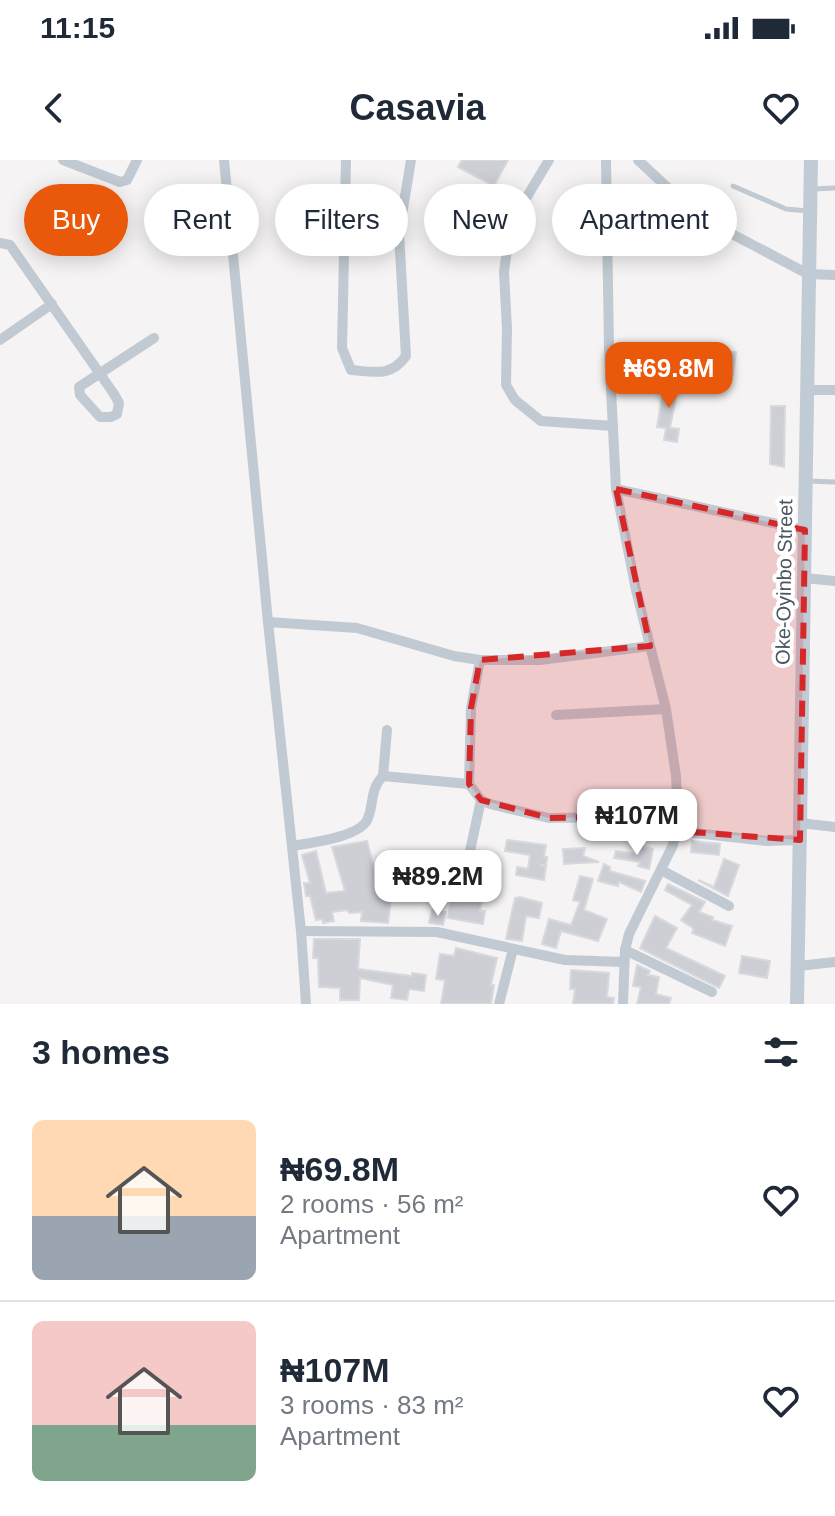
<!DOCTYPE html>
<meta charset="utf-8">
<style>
body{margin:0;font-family:Arial,sans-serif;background:#f2f2f3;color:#1f2937;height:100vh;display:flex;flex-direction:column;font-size:30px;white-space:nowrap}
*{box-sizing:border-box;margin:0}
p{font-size:26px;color:#747a83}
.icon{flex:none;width:44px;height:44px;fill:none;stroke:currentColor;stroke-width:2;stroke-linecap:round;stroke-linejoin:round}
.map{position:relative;height:844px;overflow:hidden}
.details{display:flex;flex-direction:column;background:#fff;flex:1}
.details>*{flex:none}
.banner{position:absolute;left:24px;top:24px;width:788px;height:72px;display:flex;gap:16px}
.price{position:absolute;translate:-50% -68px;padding:0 18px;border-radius:16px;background:#fff;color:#222;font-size:26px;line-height:52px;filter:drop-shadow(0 2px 4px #0008)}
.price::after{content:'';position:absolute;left:50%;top:48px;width:24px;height:18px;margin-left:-12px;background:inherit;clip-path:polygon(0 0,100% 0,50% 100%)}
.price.current{background:#ea580c;color:#fff}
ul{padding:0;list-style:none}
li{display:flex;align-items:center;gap:24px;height:200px;padding:0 32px}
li+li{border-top:2px solid #e0e1e3}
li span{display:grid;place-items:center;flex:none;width:224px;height:160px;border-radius:12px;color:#555}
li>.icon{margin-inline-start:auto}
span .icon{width:96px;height:96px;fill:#fffc;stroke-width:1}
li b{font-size:34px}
h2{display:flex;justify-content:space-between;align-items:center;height:96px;padding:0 32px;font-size:34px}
.chip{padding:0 28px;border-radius:36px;background:#fff;box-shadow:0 4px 20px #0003;font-size:28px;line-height:72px}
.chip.current{background:#ea580c;color:#fff}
.status{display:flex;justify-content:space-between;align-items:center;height:56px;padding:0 40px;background:#fff;direction:ltr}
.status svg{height:22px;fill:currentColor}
header{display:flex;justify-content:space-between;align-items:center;height:104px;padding:0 32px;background:#fff;font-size:36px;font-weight:800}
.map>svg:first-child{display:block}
.building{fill:#cdcfd5;stroke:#d7d9de;stroke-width:2}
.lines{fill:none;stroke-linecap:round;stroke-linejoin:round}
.service{stroke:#c1cad2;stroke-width:5}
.minor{stroke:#c1cad2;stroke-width:10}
.secondary{stroke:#c1cbd6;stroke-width:14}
.marked{fill:#d62828;fill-opacity:0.2;stroke:#d62828;stroke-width:6;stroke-dasharray:16 10;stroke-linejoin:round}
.labels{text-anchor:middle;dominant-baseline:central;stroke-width:8;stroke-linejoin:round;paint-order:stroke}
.street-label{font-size:20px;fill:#4a5661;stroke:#fff}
</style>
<div class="status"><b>11:15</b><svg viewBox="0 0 49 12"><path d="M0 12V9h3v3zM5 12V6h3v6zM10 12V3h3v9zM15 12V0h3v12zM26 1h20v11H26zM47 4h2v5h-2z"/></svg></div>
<header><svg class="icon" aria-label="back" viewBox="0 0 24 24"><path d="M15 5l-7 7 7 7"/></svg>Casavia<svg class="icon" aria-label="heart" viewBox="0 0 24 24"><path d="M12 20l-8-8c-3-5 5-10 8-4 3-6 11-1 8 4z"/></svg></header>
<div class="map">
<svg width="835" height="844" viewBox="0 0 835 844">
<rect width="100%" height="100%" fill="#f5f3f3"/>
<g class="building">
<path d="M 462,0 L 508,0 L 494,26 L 458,7 Z"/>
<path d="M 672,183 L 736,192 L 733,215 L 719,213 L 721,202 L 671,195 Z"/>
<path d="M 665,218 L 679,221 L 670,268 L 679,269 L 677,282 L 664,280 L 666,268 L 657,267 Z"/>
<path d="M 771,246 L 785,246 L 784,307 L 770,304 Z"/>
<path d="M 507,680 L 546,685 L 544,697 L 547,697 L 546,705 L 540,705 L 546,706 L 544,720 L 516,715 L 517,707 L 528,709 L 530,695 L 505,691 Z"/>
<path d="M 367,681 L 378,722 L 393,724 L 388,763 L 361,761 L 362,752 L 349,753 L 347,750 L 332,752 L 334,761 L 323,763 L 322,759 L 316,760 L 310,736 L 306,736 L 304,723 L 310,723 L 302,695 L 316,691 L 326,733 L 345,731 L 332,687 Z"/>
<path d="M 692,681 L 720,684 L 719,695 L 691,692 Z"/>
<path d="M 641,686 L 653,689 L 649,709 L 638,706 L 640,702 L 614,698 L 616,691 L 639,694 Z"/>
<path d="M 585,688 L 583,696 L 599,702 L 564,704 L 563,689 Z"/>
<path d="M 418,699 L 455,705 L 454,716 L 436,713 L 434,727 L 423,725 L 424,720 L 399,717 L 400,707 L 416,709 Z"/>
<path d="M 724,699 L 739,705 L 728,736 L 698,720 L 714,727 Z"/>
<path d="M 604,704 L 610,707 L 610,711 L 645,721 L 641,732 L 619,722 L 618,726 L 598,721 Z"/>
<path d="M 580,716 L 593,719 L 584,750 L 607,759 L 598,781 L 561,771 L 556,788 L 542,784 L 549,759 L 571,765 L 580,742 L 573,740 Z"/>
<path d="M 454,722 L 484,727 L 480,751 L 485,751 L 483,764 L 448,758 Z"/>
<path d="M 668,724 L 705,742 L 699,752 L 713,757 L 712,760 L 732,766 L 725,786 L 692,773 L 694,769 L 681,760 L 692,745 L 665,730 Z"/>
<path d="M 520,737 L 542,743 L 539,758 L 526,756 L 522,781 L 506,779 L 515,738 Z"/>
<path d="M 432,750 L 446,752 L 443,765 L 429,763 Z"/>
<path d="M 655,756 L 677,768 L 666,788 L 725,816 L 719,828 L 640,788 Z"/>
<path d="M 314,779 L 360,779 L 358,809 L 412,816 L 412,813 L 426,815 L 424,831 L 409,829 L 407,840 L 391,838 L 393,825 L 360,818 L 359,840 L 340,840 L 340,828 L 319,827 L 318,798 L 313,798 Z"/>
<path d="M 456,788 L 497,798 L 491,825 L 494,825 L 491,844 L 441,844 L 445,820 L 436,819 L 440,794 L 454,796 Z"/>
<path d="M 742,796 L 770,801 L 767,818 L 739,813 Z"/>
<path d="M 637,805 L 650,811 L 648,815 L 659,817 L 656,834 L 671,838 L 669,844 L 637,844 L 641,827 L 633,826 Z"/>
<path d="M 571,810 L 609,813 L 607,837 L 614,838 L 613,844 L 573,844 L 575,829 L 570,829 Z"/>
</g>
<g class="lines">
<g class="service">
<path d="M 733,26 L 786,49 L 808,51"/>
<path d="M 812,29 L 835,28"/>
<path d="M 808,321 L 835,322"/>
</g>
<g class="minor">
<path d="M 63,0 L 120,22 L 127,20 L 137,0"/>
<path d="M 224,0 L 268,462 L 301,771 L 306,844"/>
<path d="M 346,0 L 342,188 L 351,210 C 375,212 391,217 406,196 L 399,73 L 411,0"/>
<path d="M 549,0 L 522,45 L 509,74 L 504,112 L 507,169 L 506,225 L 515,240 L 541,261 L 613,266"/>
<path d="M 606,0 L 609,189 L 616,329 L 636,430 L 666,549 L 676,616 L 678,656 L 673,685 L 629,774 L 625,790 L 623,844"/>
<path d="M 638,0 L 698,56 L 808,114 L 835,115"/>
<path d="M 0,83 L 10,85 L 114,234 L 119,243 L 117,254 L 111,257 L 100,257 L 80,235 L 79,227 L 154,178"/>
<path d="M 0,180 L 52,144"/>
<path d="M 809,230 L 835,230"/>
<path d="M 616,329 L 805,370"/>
<path d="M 804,418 L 835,421"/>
<path d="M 268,462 L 357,468 L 454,496 L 480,500 L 540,500 L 650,486"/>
<path d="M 556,555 L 666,549"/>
<path d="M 383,616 L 387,570"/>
<path d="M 469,624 L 471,548 L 480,500"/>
<path d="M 800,663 L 835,667"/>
<path d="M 677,671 L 767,681 L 800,680"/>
<path d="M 292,686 C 310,683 362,677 368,658 C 374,643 370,629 383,616 L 469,624 L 481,640 L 490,644 L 549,658 L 678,656"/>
<path d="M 661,710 L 729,746"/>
<path d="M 465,714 L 481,640"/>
<path d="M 301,771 L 437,772 L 565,800 L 624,802"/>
<path d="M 625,790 L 712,832"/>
<path d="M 798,806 L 835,802"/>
<path d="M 499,844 L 513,789"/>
</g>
<path class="secondary" d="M 797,844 L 811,0"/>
</g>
<path class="marked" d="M 616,329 L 805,370 L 800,680 L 677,671 L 678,656 L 549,658 L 481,640 L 469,624 L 471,548 L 480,500 L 650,486 Z"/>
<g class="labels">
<g class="street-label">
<text transform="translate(784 422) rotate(-89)">Oke-Oyinbo Street</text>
</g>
</g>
</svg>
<b class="price current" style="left:669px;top:250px">₦69.8M</b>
<b class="price" style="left:637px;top:697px">₦107M</b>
<b class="price" style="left:438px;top:758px">₦89.2M</b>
<div class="banner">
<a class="chip current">Buy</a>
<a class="chip">Rent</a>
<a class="chip">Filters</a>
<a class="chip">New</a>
<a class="chip">Apartment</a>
</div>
</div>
<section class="details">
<h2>3 homes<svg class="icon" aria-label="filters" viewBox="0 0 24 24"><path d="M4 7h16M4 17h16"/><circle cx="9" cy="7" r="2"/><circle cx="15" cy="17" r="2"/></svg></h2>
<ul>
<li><span style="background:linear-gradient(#ffd9b3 60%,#9aa5b1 0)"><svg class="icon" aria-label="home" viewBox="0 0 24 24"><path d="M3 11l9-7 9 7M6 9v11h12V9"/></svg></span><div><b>₦69.8M</b><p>2 rooms · 56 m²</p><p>Apartment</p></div><svg class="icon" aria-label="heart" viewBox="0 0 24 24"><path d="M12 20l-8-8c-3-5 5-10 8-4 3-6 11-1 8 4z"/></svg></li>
<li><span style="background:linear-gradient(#f6c9c9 65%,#7fa58c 0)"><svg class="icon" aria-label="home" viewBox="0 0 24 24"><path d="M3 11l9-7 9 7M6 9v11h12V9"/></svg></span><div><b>₦107M</b><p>3 rooms · 83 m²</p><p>Apartment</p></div><svg class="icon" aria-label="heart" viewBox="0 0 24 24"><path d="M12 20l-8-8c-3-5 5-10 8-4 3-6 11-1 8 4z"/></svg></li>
</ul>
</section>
